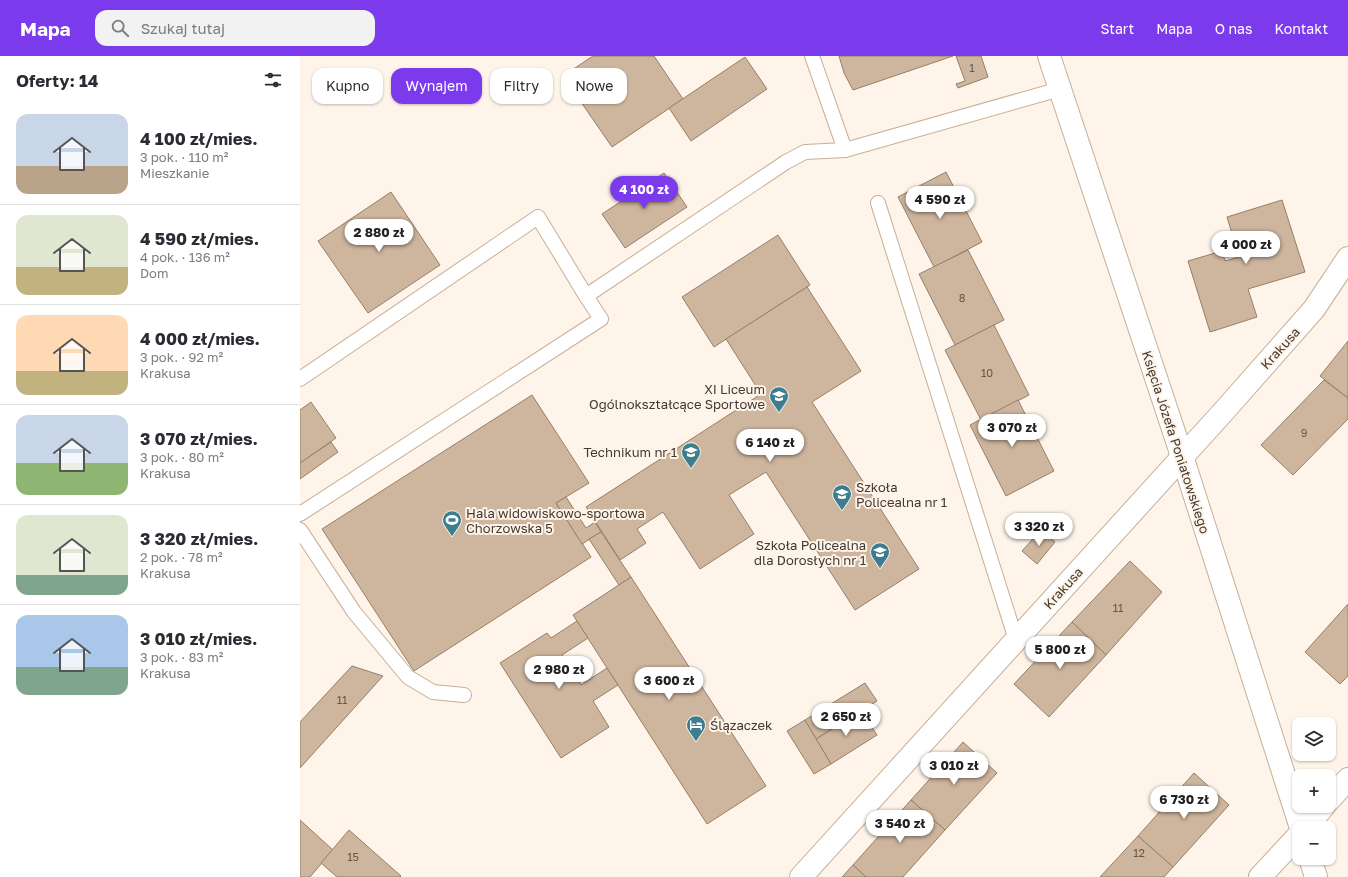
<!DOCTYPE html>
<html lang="pl">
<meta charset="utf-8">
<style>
body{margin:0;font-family:"Golos Text",sans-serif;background:#f2f2f3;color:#2b2b33;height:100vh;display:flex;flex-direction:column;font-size:15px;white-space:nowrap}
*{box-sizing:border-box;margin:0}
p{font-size:13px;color:#7c7c81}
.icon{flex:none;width:22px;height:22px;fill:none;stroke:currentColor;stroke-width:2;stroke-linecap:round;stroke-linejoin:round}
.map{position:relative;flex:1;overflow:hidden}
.side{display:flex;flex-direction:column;background:#fff;width:300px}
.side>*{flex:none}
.banner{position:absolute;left:12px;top:12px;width:380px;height:36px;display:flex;gap:8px}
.tools{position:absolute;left:992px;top:661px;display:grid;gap:8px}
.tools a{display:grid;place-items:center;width:44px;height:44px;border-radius:8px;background:#fff;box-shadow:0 1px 3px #0004;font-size:20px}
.price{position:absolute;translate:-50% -34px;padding:0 9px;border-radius:14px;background:#fff;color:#222;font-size:13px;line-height:26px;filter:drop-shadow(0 1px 2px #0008)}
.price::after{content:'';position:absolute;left:50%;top:24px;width:12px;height:9px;margin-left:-6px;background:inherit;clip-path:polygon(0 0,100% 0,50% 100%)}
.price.current{background:#7c3aed;color:#fff}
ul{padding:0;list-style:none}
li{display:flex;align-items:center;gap:12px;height:100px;padding:0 16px}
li+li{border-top:1px solid #e1e1e2}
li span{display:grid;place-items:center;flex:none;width:112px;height:80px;border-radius:12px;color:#555}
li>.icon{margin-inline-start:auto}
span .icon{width:48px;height:48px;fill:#fffc;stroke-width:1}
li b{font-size:17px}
h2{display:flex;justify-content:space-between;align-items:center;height:48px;padding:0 16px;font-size:17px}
.tag{padding:0 14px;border-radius:12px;background:#fff;box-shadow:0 1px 3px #0004;font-size:14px;line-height:36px}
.tag.current{background:#7c3aed;color:#fff}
header{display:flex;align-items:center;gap:24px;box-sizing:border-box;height:56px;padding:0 20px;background:#7c3aed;color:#fff}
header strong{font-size:19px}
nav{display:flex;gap:22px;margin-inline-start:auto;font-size:14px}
.search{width:280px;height:36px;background:#f2f2f3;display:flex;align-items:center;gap:10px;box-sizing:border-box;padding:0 14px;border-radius:12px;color:#7c7c81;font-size:15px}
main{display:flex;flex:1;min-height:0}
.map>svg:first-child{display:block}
.building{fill:#ceb59d;stroke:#967f68}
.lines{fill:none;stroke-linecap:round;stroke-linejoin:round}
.lane-casing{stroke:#c8af97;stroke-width:16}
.street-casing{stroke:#c8af97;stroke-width:24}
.secondary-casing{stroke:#c8af97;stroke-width:24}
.lane{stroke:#fff;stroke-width:14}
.street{stroke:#fff;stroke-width:22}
.secondary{stroke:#fff;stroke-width:22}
.labels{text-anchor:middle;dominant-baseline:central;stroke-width:4;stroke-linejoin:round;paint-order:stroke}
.number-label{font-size:11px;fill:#66584a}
.street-label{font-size:13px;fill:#43392f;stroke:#fef4e9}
.poi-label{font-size:13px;fill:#43392f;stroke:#fef4e9;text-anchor:end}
</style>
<header>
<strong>Mapa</strong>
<div class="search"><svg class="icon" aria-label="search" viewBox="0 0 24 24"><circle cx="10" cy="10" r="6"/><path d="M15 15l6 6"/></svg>Szukaj tutaj</div>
<nav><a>Start</a><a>Mapa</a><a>O nas</a><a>Kontakt</a></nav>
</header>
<main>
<section class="side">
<h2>Oferty: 14<svg class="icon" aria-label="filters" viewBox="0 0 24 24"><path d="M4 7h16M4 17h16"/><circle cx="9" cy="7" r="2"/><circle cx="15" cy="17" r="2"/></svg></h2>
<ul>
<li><span style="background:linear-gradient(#c9d6e8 65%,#b9a48a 0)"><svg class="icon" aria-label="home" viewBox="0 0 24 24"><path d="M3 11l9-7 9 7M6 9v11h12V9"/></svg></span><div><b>4 100 zł/mies.</b><p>3 pok. · 110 m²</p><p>Mieszkanie</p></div></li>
<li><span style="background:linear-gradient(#dfe7d0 65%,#c2b280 0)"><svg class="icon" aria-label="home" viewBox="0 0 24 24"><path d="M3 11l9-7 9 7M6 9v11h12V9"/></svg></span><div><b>4 590 zł/mies.</b><p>4 pok. · 136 m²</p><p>Dom</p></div></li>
<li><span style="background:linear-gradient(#ffd9b3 70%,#c2b280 0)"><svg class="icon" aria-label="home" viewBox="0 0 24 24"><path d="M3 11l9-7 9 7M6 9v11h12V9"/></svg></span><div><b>4 000 zł/mies.</b><p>3 pok. · 92 m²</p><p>Krakusa</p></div></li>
<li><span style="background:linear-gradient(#c9d6e8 60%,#8fb573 0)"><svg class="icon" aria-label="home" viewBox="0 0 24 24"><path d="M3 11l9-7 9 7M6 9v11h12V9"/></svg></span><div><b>3 070 zł/mies.</b><p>3 pok. · 80 m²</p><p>Krakusa</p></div></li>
<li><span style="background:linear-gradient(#dfe7d0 75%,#7fa58c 0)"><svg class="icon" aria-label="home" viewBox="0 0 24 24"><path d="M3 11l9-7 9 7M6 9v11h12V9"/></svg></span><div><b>3 320 zł/mies.</b><p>2 pok. · 78 m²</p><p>Krakusa</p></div></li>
<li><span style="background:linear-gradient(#a9c7e8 65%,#7fa58c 0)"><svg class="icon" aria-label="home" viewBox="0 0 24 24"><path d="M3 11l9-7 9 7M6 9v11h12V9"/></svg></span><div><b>3 010 zł/mies.</b><p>3 pok. · 83 m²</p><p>Krakusa</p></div></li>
</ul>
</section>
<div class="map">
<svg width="1048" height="821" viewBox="0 0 1048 821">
<rect width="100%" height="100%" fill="#fef4e9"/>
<g class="building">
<path d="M 293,0 L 354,0 L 383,43 L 312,91 L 263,20 Z"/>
<path d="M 539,0 L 653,0 L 553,34 L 544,17 Z"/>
<path d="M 656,0 L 681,0 L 688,21 L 658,32 L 656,28 L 665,25 Z"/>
<path d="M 445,1 L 467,33 L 391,85 L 369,52 Z"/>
<path d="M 646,116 L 682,186 L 634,211 L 598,141 Z"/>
<path d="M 364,117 L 387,151 L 325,192 L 302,158 Z"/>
<path d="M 91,136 L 140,209 L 68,257 L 18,185 Z"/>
<path d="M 982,144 L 1005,216 L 948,233 L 957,261 L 910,276 L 888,205 L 922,195 L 925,205 L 939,201 L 927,161 Z"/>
<path d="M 478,179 L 510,229 L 414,291 L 382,241 Z"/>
<path d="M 668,194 L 704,264 L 655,289 L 619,218 Z"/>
<path d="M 507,231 L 561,315 L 512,346 L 619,513 L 555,554 L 466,416 L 429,439 L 454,478 L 400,513 L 363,456 L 337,473 L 346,487 L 320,504 L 286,451 L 461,338 L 426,283 Z"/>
<path d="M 694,269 L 729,339 L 681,364 L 645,294 Z"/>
<path d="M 1048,285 L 1048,342 L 1020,320 Z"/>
<path d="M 1024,324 L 1048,342 L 1048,363 L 993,419 L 961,389 Z"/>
<path d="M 232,339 L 289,427 L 256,447 L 291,501 L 114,615 L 22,473 Z"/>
<path d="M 718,344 L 754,415 L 706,440 L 670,369 Z"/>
<path d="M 11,346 L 36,382 L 0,407 L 0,354 Z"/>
<path d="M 31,386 L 38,396 L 0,423 L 0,407 Z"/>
<path d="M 266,441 L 286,472 L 295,466 L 301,476 L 282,488 L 256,447 Z"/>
<path d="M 741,474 L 755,486 L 737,508 L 722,495 Z"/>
<path d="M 301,476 L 331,521 L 319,529 L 289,483 Z"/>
<path d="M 830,505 L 862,536 L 806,599 L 772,566 Z"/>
<path d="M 331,521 L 466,730 L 407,768 L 273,559 Z"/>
<path d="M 1048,548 L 1048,620 L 1040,628 L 1005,596 Z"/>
<path d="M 277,565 L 288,582 L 262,599 L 281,629 L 307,612 L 318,629 L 293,645 L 309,671 L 261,702 L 200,607 L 247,577 L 251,582 Z"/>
<path d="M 772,566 L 806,599 L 749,661 L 714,628 Z"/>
<path d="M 52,610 L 83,620 L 0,712 L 0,666 Z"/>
<path d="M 565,627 L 577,645 L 516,683 L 505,664 Z"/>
<path d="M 561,655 L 577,679 L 531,708 L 516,683 Z"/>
<path d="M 505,664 L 531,708 L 514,718 L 487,675 Z"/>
<path d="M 663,686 L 697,717 L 645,774 L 611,744 Z"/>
<path d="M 894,717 L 929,749 L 873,811 L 838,780 Z"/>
<path d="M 611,744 L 645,774 L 603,821 L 566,821 L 553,809 Z"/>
<path d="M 0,764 L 33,794 L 10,821 L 0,821 Z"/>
<path d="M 49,774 L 101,820 L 100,821 L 37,821 L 21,807 Z"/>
<path d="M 838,780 L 873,811 L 864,821 L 800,821 Z"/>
<path d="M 553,809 L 566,821 L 542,821 Z"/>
</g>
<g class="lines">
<defs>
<g id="lane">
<path d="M 512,0 L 545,94"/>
<path d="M 578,147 L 716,584"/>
<path d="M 0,323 L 238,161 L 286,240 L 486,106 L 505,96 L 545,94 L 760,33"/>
<path d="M 0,458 L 301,263 L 286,240"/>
<path d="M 0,474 L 54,556 L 108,621 L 133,636 L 164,639"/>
</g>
<g id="street">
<path d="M 1029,744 L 1048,723"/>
<path d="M 1005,772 L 1024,750"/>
<path d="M 501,821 L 924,355 L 1014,253 L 1048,202"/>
<path d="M 960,821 L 999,779"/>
</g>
<g id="secondary">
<path d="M 749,0 L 882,400 L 1001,772"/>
<path d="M 1010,802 L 1016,821"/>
</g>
</defs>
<use href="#lane" class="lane-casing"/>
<use href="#street" class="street-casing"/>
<use href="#secondary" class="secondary-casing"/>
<use href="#lane" class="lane"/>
<use href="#street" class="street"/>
<use href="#secondary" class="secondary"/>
</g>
<defs>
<symbol id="school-pin" viewBox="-11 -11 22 30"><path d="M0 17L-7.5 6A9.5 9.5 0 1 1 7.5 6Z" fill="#3c7e8f" stroke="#fef4e9"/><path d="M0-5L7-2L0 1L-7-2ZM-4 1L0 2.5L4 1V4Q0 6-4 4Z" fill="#fff"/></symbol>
<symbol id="stadium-pin" viewBox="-11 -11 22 30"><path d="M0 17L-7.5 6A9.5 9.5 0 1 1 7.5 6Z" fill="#3c7e8f" stroke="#fef4e9"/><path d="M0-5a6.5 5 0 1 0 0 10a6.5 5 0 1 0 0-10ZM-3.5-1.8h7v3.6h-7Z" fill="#fff"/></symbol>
<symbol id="hotel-pin" viewBox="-11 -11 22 30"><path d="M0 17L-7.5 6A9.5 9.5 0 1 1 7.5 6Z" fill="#3c7e8f" stroke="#fef4e9"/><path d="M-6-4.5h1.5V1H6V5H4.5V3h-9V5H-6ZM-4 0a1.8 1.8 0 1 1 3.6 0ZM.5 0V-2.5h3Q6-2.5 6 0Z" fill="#fff"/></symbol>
</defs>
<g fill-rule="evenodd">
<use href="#school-pin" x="468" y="329" width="22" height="30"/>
<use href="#school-pin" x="380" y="385" width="22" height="30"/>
<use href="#school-pin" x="531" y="427" width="22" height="30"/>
<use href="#stadium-pin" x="141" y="453" width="22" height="30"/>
<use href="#school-pin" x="569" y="485" width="22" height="30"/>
<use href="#hotel-pin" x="385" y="658" width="22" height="30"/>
</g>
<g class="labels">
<g class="number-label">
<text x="672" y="11">1</text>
<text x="662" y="241">8</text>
<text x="687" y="316">10</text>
<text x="1004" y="376">9</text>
<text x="818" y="551">11</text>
<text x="42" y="643">11</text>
<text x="839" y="796">12</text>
<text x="53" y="800">15</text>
</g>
<g class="street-label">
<text transform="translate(980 292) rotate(-48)">Krakusa</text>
<text transform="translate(876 386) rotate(72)">Księcia Józefa Poniatowskiego</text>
<text transform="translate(763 532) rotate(-48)">Krakusa</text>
</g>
<g class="poi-label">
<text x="465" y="333">XI Liceum<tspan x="465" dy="15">Ogólnokształcące Sportowe</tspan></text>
<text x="377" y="396">Technikum nr 1</text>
<text x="556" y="431" text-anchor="start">Szkoła<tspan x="556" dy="15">Policealna nr 1</tspan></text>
<text x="166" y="457" text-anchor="start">Hala widowiskowo-sportowa<tspan x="166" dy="15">Chorzowska 5</tspan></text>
<text x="566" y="489">Szkoła Policealna<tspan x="566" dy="15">dla Dorosłych nr 1</tspan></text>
<text x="410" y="669" text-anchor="start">Ślązaczek</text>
</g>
</g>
</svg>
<div class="tools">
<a><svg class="icon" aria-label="layers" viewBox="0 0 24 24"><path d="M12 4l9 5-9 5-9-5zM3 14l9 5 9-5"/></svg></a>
<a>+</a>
<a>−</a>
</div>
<b class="price current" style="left:344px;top:154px">4 100 zł</b>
<b class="price" style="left:640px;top:164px">4 590 zł</b>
<b class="price" style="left:79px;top:197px">2 880 zł</b>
<b class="price" style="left:946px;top:209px">4 000 zł</b>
<b class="price" style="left:712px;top:392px">3 070 zł</b>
<b class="price" style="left:470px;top:407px">6 140 zł</b>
<b class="price" style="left:739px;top:491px">3 320 zł</b>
<b class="price" style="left:760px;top:614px">5 800 zł</b>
<b class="price" style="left:259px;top:634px">2 980 zł</b>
<b class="price" style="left:369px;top:645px">3 600 zł</b>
<b class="price" style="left:546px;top:681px">2 650 zł</b>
<b class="price" style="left:654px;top:730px">3 010 zł</b>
<b class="price" style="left:884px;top:764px">6 730 zł</b>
<b class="price" style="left:600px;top:788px">3 540 zł</b>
<div class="banner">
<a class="tag">Kupno</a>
<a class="tag current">Wynajem</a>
<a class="tag">Filtry</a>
<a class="tag">Nowe</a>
</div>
</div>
</main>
